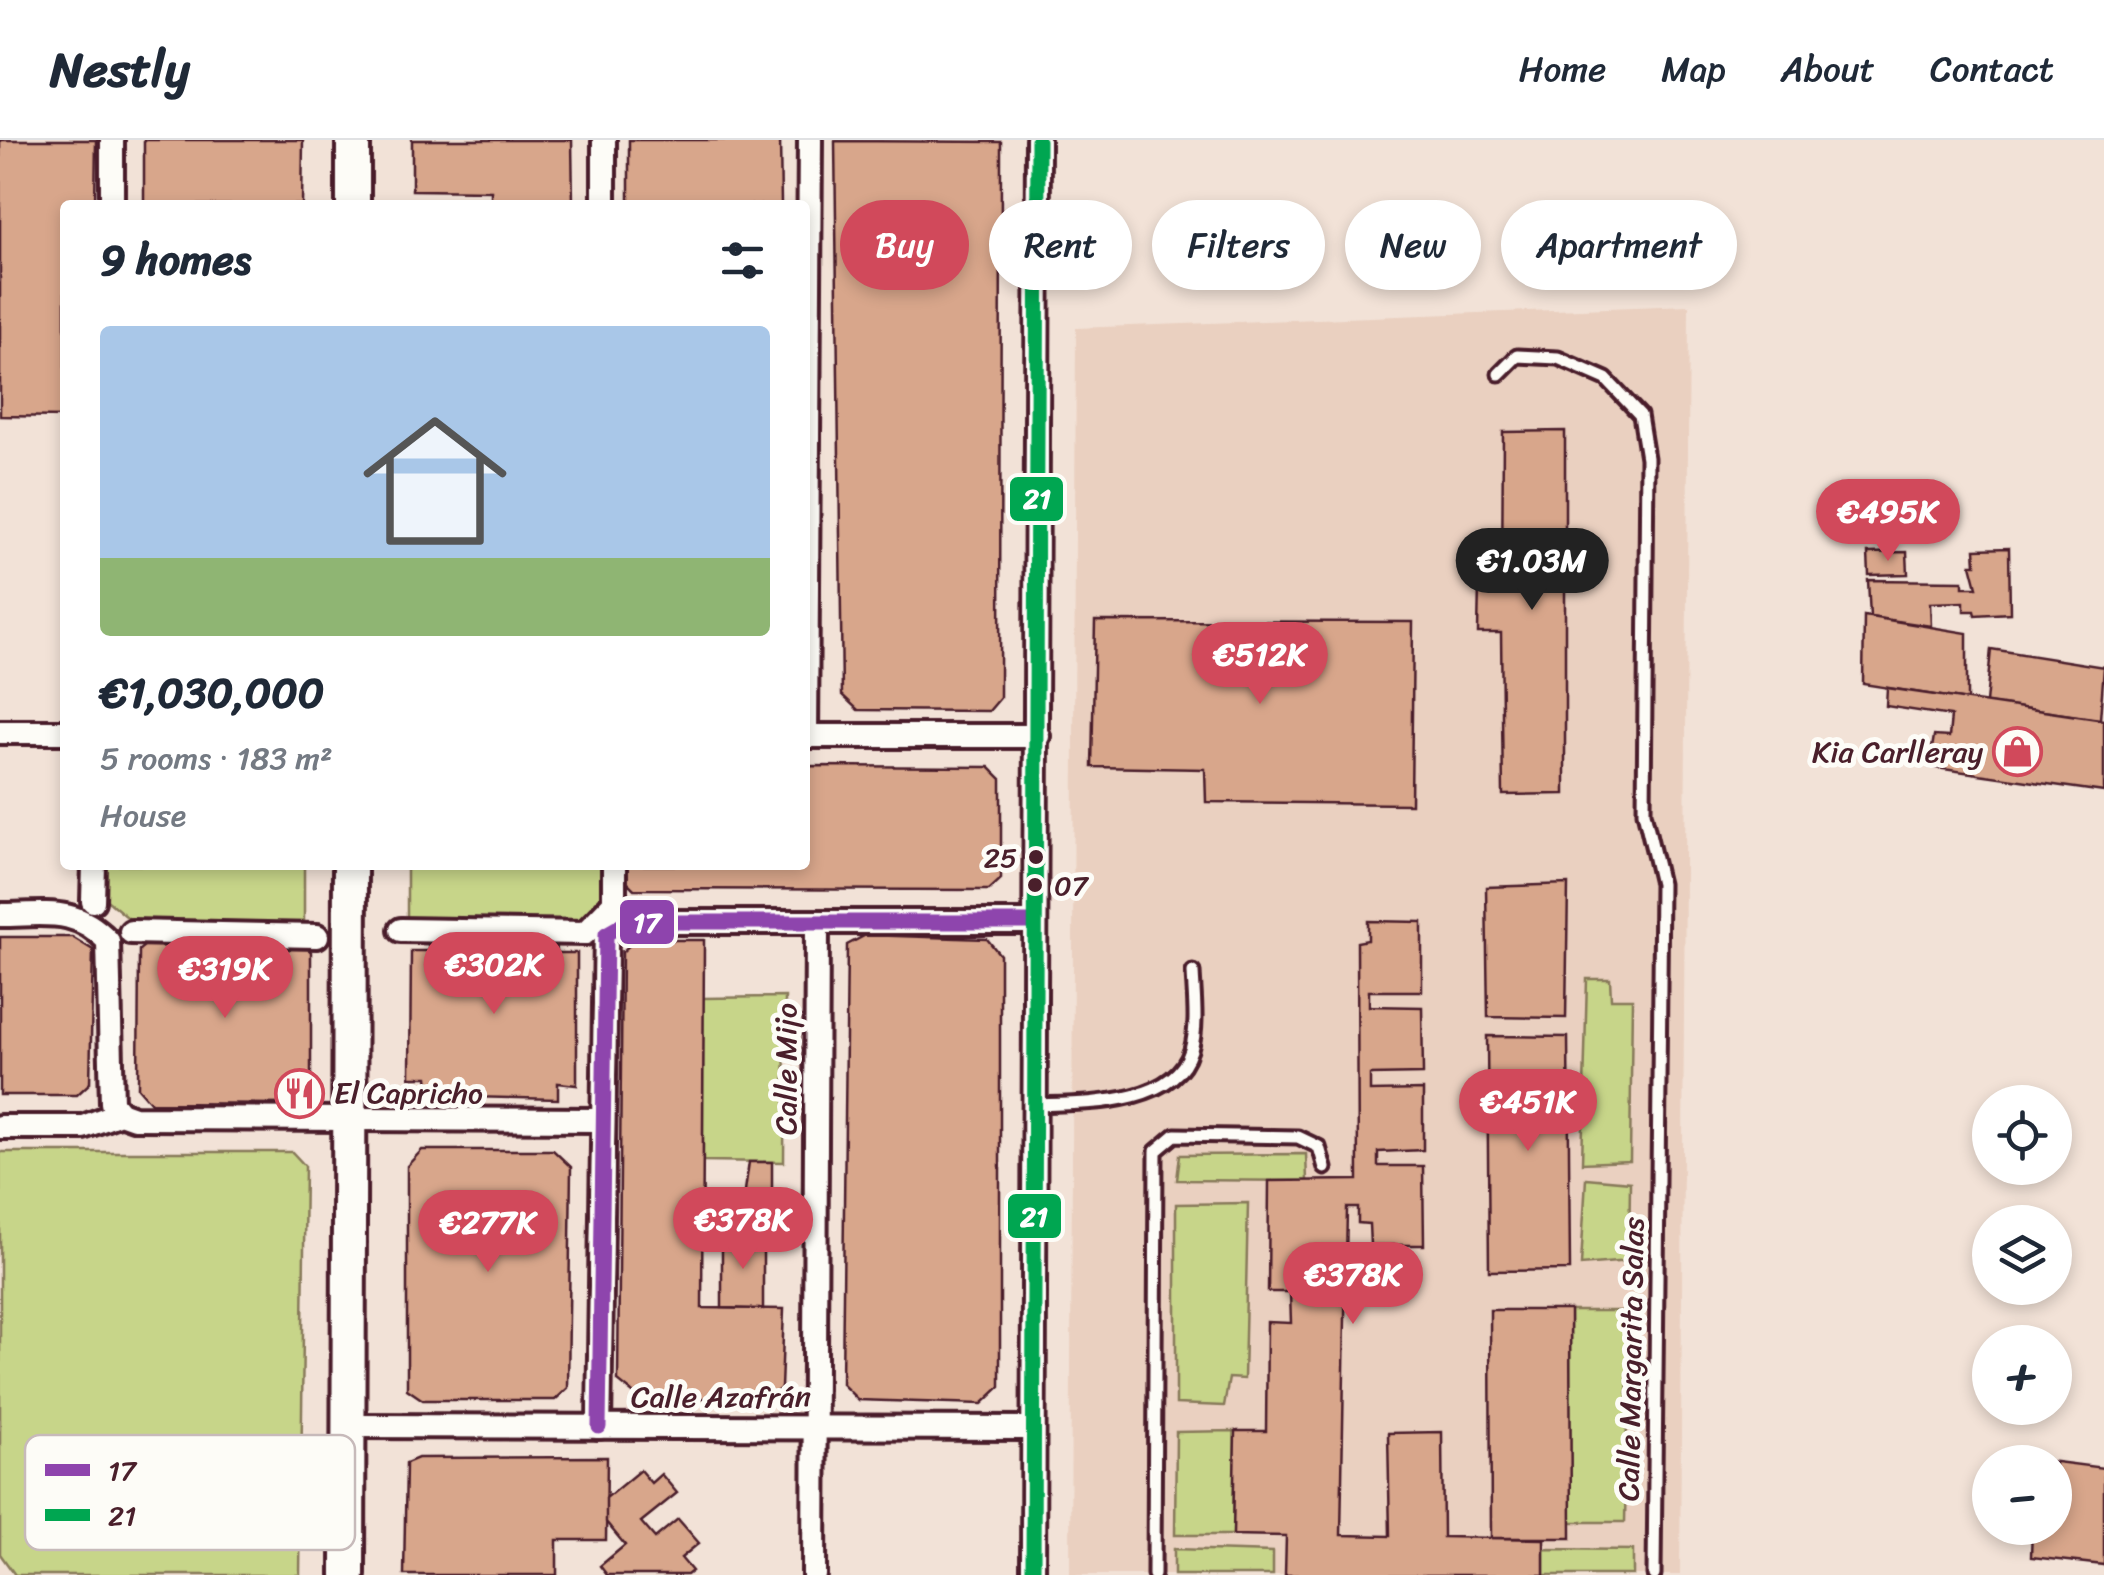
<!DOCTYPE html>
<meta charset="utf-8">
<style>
body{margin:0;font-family:Sriracha,sans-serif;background:#f2f2f3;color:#1f2937;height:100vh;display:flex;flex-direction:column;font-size:38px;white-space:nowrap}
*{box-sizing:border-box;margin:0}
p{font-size:32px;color:#747a83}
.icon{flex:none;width:55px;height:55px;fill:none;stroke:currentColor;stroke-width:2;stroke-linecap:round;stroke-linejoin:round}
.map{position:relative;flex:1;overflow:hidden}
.sheet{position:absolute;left:60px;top:60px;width:750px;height:670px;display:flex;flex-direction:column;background:#fff;border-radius:10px;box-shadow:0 5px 15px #0003}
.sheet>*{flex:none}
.hud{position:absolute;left:840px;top:60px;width:950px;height:90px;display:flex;gap:20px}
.tools{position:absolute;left:1972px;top:945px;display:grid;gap:20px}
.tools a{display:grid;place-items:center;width:100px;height:100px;border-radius:50%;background:#fff;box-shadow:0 5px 15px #0003;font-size:50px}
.price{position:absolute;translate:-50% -85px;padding:0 22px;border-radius:35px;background:#d1495b;color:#fff;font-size:32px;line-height:65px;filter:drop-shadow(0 2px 5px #0008)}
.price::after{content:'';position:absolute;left:50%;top:60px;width:30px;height:22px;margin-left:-15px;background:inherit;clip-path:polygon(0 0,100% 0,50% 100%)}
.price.active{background:#222;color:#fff}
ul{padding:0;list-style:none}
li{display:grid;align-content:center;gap:20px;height:530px;padding:0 40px}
li span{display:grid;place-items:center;height:310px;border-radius:10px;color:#555}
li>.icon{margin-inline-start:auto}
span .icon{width:180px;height:180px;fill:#fffc;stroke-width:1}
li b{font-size:42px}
h2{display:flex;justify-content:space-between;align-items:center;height:120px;padding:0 40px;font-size:42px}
.tag{padding:0 35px;border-radius:45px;background:#fff;box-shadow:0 5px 15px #0003;font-size:35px;line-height:90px}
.tag.active{background:#d1495b;color:#fff}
header{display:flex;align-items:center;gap:60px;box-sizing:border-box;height:140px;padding:0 50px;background:#fff;border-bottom:2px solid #e0e1e3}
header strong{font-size:48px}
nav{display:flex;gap:55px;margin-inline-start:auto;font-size:35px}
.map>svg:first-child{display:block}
.built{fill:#ead0c0}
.green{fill:#c7d589;stroke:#887a5a;stroke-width:2.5}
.building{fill:#d8a68b;stroke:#4a1f2b;stroke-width:2.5}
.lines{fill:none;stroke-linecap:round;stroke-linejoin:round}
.lane-casing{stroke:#4a1f2b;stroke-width:19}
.street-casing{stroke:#4a1f2b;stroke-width:30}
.secondary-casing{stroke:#4a1f2b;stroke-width:40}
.lane{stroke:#fdfcf7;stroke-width:11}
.street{stroke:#fdfcf7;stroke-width:22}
.secondary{stroke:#fdfcf7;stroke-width:32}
.bus-1-casing{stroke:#fdfcf7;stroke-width:22}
.bus-2-casing{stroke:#fdfcf7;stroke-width:22}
.bus-1{stroke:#8e44ad;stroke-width:15}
.bus-2{stroke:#00a651;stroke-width:15}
.bus-dot{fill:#4a1f2b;stroke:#fdfcf7;stroke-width:4}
.labels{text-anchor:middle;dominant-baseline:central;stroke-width:10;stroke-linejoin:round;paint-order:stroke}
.bus-label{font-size:28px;fill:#4a1f2b;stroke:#fdfcf7;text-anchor:end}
.poi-label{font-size:30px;fill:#4a1f2b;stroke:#fdfcf7;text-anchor:end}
.street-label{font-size:30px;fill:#4a1f2b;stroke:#fdfcf7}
.key{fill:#fdfcf7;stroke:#c7baba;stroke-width:2.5}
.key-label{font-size:28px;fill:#4a1f2b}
.line-badge{stroke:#fdfcf7;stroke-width:4}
.badge-label{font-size:28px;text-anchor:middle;font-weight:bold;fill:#fff}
</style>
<header>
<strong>Nestly</strong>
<nav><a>Home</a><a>Map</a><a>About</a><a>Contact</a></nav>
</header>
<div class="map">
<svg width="2104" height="1435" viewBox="0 0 2104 1435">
<rect width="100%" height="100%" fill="#f2e2d7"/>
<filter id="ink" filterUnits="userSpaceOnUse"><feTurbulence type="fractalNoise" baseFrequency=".01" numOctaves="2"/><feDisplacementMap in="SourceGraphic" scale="20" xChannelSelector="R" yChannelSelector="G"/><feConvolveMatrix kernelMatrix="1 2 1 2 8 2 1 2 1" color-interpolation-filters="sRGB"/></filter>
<g filter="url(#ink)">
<path class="built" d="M 1689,165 L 1680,1435 L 1070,1435 L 1076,188 Z"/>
<g class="green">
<path d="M 103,725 L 304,725 L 304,785 L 140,788 L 102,756 Z"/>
<path d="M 407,725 L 606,725 L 605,763 L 573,788 L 407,787 Z"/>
<path d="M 1587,839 L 1610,839 L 1611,859 L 1632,859 L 1630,1021 L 1582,1023 Z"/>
<path d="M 785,857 L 784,1022 L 703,1021 L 703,858 Z"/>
<path d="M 0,1012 L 292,1012 L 305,1026 L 300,1435 L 15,1435 L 0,1414 Z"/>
<path d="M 1306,1014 L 1307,1041 L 1177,1040 L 1180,1015 Z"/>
<path d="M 1586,1038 L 1630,1042 L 1629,1121 L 1581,1125 Z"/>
<path d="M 1248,1063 L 1244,1239 L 1229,1238 L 1224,1266 L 1176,1264 L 1176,1064 Z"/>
<path d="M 1570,1171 L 1629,1171 L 1625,1382 L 1570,1382 Z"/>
<path d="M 1235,1291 L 1233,1395 L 1175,1395 L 1176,1292 Z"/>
<path d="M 1174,1409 L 1273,1412 L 1273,1435 L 1174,1435 Z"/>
<path d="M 1544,1409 L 1633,1410 L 1633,1435 L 1544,1435 Z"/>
</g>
<g class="building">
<path d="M 0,0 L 96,0 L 95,65 L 65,65 L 65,277 L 0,276 Z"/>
<path d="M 144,0 L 303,0 L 302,65 L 144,65 Z"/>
<path d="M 412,0 L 572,0 L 573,65 L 491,65 L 491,51 L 412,50 Z"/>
<path d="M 629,0 L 780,0 L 781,65 L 629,65 Z"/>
<path d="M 835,1 L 1001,2 L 1000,558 L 989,571 L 858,570 L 842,555 Z"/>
<path d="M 1565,291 L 1565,654 L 1503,655 L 1501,493 L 1478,493 L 1479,444 L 1502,445 L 1503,292 Z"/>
<path d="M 2009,408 L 2010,473 L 1975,475 L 1974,471 L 1964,471 L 1964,462 L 1930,463 L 1931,486 L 1870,477 L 1868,440 L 1963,441 L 1963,447 L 1977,447 L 1971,424 L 1976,424 L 1975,409 Z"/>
<path d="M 1907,412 L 1908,434 L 1869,435 L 1868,413 Z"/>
<path d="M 1864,476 L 1967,493 L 1967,560 L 1863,544 Z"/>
<path d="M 1095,481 L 1413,482 L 1411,664 L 1206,662 L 1205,629 L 1092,627 Z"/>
<path d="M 1991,509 L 2104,527 L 2100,579 L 1986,563 Z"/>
<path d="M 1887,548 L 2104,580 L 2104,652 L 1929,627 L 1934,596 L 1949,597 L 1951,576 L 1886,566 Z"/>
<path d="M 805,626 L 989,627 L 1001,639 L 1001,739 L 989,750 L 634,749 L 622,737 L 622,725 L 805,725 Z"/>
<path d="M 1568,744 L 1566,878 L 1488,877 L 1486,747 Z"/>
<path d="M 1368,781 L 1422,782 L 1422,851 L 1369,851 L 1369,866 L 1422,867 L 1423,934 L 1370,935 L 1370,951 L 1423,950 L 1423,1010 L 1378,1012 L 1378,1026 L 1423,1026 L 1424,1105 L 1370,1105 L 1369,1084 L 1358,1083 L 1358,1068 L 1347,1068 L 1341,1395 L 1390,1396 L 1388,1293 L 1442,1292 L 1443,1397 L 1544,1399 L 1544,1435 L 1285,1435 L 1286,1396 L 1233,1395 L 1235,1291 L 1266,1291 L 1267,1182 L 1291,1183 L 1290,1152 L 1268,1152 L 1269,1041 L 1358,1040 L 1357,802 L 1368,800 Z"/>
<path d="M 866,795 L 987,799 L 1000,815 L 1000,1247 L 982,1264 L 858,1260 L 842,1244 L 847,805 Z"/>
<path d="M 429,796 L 556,796 L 557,813 L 577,813 L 577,945 L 558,943 L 558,959 L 430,956 L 428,937 L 410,937 L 411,811 L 428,811 Z"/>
<path d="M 0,797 L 72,797 L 93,810 L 90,943 L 77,955 L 0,955 Z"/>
<path d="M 154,798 L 298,798 L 311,812 L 311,949 L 297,964 L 151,963 L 138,948 L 139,810 Z"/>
<path d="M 635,800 L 704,800 L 702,1168 L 784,1169 L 781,1248 L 767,1259 L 638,1257 L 618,1241 L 622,812 Z"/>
<path d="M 1487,896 L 1568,897 L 1570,1130 L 1489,1131 Z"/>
<path d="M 422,1010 L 553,1010 L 571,1027 L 568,1248 L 555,1260 L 423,1260 L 407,1249 L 407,1026 Z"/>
<path d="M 749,1022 L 772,1022 L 772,1095 L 702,1095 L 702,1077 L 729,1077 L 729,1058 L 744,1058 Z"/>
<path d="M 722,1095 L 763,1095 L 763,1169 L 722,1168 Z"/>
<path d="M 1490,1170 L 1570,1170 L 1571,1398 L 1491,1398 Z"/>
<path d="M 607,1317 L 606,1400 L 557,1400 L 557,1435 L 404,1435 L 406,1323 L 418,1318 Z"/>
<path d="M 2033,1319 L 2104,1328 L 2104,1425 L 2031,1417 L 2032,1388 L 2055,1388 L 2055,1322 Z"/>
<path d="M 640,1330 L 651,1343 L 661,1334 L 677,1353 L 641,1382 L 655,1398 L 678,1379 L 699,1403 L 681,1418 L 692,1431 L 687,1435 L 607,1435 L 600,1426 L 625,1405 L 606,1382 L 606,1358 Z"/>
</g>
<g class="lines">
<defs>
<g id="lane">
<path d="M 1499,234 L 1517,216 L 1558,218 L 1606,239 L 1640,275 L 1647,318 L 1644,672 L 1661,744 L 1654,1435"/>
<path d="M 1033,965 C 1081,963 1174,967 1191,910 C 1198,886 1194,856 1193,832"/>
<path d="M 1154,1435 L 1156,1011 L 1175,995 L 1298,997 L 1319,1007 L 1325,1028"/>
</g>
<g id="street">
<path d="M 604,0 L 604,65"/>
<path d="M 112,65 L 112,0"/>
<path d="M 0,592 L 65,592"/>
<path d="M 805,596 L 1038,596"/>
<path d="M 806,596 L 810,0"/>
<path d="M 93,761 L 94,725"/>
<path d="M 0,775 C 45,775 75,766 108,801 L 112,963 L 120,973"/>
<path d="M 401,790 L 585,793 L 614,763 L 614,725"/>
<path d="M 131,792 L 317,796"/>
<path d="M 0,987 L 83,987 L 120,973 L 134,978 L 600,980"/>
<path d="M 349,1286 L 1033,1288"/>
<path d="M 599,1287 L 606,794 L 627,782 L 1034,782"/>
<path d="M 814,1435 L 817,784"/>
<path d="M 1033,1435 L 1038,0"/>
</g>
<g id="secondary">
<path d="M 353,65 L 353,0"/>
<path d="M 348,1435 L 350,725"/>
</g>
</defs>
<use href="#lane" class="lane-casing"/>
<use href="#street" class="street-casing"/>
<use href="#secondary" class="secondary-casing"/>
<use href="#lane" class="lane"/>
<use href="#street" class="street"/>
<use href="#secondary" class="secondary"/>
<defs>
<path id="bus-1" d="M 599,1287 L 606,794 L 627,782 L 1034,782"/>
<path id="bus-2" d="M 1033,1435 L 1038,0"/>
</defs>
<use href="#bus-1" class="bus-1-casing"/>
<use href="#bus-2" class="bus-2-casing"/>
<use href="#bus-1" class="bus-1"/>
<use href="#bus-2" class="bus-2"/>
</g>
</g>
<defs>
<symbol id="shop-ring" viewBox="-11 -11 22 22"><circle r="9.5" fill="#fdfcf7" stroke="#d1495b" stroke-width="1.5"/><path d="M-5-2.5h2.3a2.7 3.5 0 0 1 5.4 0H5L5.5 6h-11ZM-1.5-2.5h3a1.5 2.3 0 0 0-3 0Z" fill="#d1495b"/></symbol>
<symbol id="restaurant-ring" viewBox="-11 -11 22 22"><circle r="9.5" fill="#fdfcf7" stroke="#d1495b" stroke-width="1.5"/><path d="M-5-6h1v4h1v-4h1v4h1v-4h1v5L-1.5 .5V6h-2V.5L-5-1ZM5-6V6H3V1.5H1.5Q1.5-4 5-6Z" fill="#d1495b"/></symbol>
</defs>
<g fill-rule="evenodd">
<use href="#shop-ring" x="1990" y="584" width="55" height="55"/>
<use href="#restaurant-ring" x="272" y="926" width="55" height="55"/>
</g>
<g class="bus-dot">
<circle cx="1036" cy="717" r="9"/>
<circle cx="1035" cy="745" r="9"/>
</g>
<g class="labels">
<g class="bus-label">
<text x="1017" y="717">25</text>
<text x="1054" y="745" text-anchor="start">07</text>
</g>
<g class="poi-label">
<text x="1983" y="612">Kia Carlleray</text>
<text x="334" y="953" text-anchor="start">El Capricho</text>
</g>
<g class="street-label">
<text transform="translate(786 929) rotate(-90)">Calle Mijo</text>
<text transform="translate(1631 1219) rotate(-89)">Calle Margarita Salas</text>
<text x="721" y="1257">Calle Azafrán</text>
</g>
</g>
<rect x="25" y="1295" width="330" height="115" rx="15" class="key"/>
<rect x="45" y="1324" width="45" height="12" fill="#8e44ad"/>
<rect x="45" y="1369" width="45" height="12" fill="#00a651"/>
<g class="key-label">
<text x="108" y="1340">17</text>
<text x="108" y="1385">21</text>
</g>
<g class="line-badge">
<rect x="1008" y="335" width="57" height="48" rx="10" fill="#00a651"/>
<rect x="618" y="758" width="58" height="48" rx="10" fill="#8e44ad"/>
<rect x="1006" y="1052" width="57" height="48" rx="10" fill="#00a651"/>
</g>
<g class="badge-label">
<text x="1037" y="368">21</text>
<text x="647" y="792">17</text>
<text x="1034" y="1086">21</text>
</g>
</svg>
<div class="tools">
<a><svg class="icon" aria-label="locate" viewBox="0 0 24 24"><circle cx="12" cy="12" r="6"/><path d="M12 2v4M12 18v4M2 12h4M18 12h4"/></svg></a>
<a><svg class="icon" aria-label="layers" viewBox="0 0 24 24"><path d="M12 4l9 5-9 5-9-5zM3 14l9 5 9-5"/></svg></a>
<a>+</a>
<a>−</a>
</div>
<b class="price" style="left:1888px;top:424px">€495K</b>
<b class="price active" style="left:1532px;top:473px">€1.03M</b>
<b class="price" style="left:1260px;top:567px">€512K</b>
<b class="price" style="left:494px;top:877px">€302K</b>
<b class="price" style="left:225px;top:881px">€319K</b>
<b class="price" style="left:1528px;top:1014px">€451K</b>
<b class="price" style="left:743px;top:1132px">€378K</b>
<b class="price" style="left:488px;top:1135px">€277K</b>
<b class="price" style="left:1353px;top:1187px">€378K</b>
<div class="hud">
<a class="tag active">Buy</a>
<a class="tag">Rent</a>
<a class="tag">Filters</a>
<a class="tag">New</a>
<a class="tag">Apartment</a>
</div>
<section class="sheet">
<h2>9 homes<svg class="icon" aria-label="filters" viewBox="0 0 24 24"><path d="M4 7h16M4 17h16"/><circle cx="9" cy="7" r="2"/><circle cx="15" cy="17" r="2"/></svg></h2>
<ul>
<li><span style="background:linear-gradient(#a9c7e8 75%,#8fb573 0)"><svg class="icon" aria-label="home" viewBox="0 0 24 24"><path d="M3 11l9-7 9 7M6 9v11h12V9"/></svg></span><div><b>€1,030,000</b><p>5 rooms · 183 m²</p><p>House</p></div></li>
</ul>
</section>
</div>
